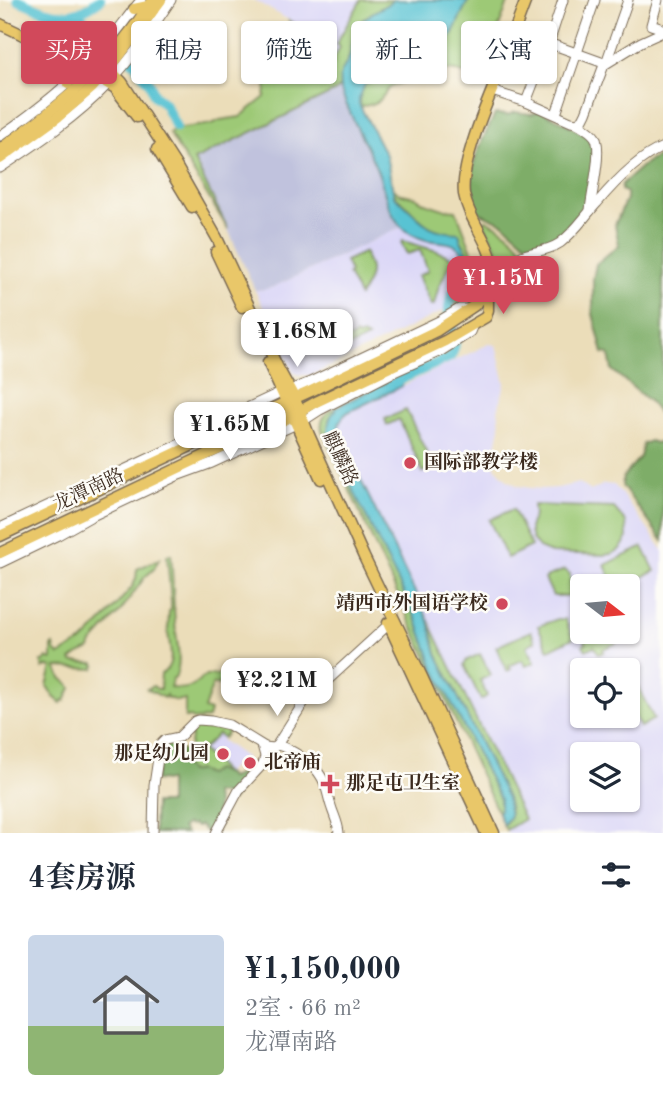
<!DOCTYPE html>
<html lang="zh">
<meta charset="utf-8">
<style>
body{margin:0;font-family:"Old Standard TT","Noto Serif SC",serif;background:#f6f6f7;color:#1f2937;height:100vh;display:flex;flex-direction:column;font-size:26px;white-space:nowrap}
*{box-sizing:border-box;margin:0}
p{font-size:23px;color:#747a83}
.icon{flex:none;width:38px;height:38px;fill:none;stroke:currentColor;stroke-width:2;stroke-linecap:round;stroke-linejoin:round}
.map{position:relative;height:833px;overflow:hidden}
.details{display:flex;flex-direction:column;background:#fff;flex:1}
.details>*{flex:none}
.banner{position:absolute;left:21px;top:21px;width:621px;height:63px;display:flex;gap:14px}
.needle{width:46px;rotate:106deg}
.fabs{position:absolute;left:570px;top:574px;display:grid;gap:14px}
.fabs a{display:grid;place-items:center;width:70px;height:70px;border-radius:7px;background:#fff;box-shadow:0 2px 5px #0004;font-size:35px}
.price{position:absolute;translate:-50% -60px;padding:0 16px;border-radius:14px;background:#fff;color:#222;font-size:23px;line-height:46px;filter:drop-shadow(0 2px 4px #0008)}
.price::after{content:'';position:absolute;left:50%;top:42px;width:21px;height:16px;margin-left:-10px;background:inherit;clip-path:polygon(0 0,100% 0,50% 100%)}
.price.active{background:#d1495b;color:#fff}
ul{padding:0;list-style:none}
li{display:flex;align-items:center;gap:21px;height:175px;padding:0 28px}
li span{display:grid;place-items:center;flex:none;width:196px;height:140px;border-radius:7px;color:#555}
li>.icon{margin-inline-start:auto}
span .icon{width:84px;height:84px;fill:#fffc;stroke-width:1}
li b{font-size:30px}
h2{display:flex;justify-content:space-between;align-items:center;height:84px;padding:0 28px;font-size:30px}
.pill{padding:0 24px;border-radius:7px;background:#fff;box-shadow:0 2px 5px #0004;font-size:24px;line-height:63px}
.pill.active{background:#d1495b;color:#fff}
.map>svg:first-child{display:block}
.built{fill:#dad6f7;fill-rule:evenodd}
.industrial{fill:#c0c2dd}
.green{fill:#9dc976;stroke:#6c7a4a;stroke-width:2}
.forest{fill:#7ead67;stroke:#5c6c42;stroke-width:2}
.water{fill:#58c3d3;stroke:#4a7678;stroke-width:2}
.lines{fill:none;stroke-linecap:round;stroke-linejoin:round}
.river{stroke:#58c3d3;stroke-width:10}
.minor-casing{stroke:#796954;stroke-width:11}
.major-casing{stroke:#796954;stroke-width:13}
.minor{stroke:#fff;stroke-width:9}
.major{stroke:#e9c769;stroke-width:10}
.poi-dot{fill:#d1495b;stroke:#fdfcf7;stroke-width:2.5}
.labels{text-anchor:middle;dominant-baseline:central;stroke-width:5;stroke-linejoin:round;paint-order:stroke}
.street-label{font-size:19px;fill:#3b2a1e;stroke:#fdfcf7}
.poi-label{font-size:19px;font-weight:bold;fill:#3b2a1e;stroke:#fdfcf7;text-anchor:start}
</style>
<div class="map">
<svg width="663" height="833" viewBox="0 0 663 833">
<rect width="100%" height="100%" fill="#fdfcf7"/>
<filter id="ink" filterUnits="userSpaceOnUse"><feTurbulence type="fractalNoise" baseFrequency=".0143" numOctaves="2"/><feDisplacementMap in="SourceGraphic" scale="14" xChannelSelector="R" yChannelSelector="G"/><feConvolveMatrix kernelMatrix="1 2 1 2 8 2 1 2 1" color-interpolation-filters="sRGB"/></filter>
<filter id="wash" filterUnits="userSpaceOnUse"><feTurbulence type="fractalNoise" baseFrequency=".00686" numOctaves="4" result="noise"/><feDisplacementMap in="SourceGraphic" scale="28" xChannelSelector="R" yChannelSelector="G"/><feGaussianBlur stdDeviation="1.57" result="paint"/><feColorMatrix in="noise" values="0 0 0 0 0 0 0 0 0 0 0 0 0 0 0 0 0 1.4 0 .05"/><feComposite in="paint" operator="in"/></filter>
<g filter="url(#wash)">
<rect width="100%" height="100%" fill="#ebddb9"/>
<g class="built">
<path d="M 254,0 L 361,0 L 336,43 L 340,47 L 333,61 L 334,62 L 326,73 L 295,55 L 308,31 Z"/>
<path d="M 401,227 L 426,240 L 440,240 L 456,246 L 459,248 L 465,258 L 464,267 L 452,288 L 447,309 L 312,375 L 300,375 L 294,373 L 255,290 L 266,289 L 273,287 Z"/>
<path d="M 489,344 L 496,345 L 505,384 L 498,410 L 500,426 L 494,458 L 495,467 L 507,480 L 518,486 L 530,488 L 542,489 L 558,488 L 579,483 L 591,491 L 604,484 L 614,485 L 621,493 L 663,550 L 663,833 L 507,833 L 506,830 L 524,819 L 338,433 L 338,424 L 342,417 L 348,412 ZM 583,586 L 628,586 L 628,632 L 583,632 ZM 583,670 L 628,670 L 628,716 L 583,716 ZM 583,754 L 628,754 L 628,800 L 583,800 Z"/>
<path d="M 218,734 L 222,738 L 221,740 L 246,758 L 225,773 L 202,751 Z"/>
</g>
<path class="industrial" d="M 340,87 L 379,175 L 389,209 L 401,227 L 273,287 L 266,289 L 255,290 L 222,216 L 194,160 L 336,91 Z"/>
<g class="green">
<path d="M 361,0 L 394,0 C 380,10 361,15 355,32 C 353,40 353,48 350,55 C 346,67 338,73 340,87 L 336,91 L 194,160 L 228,229 L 169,133 L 175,129 L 212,124 L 220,120 L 240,117 L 265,97 L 267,81 L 263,74 L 264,66 C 276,55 295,54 294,33 L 291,30 L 289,21 L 308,31 L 295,55 L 326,73 L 334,63 L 333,61 L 340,47 L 336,44 Z"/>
<path d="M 469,0 L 509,0 L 480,78 C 469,75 448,66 437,72 C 432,75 430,80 423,81 C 412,83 402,80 391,87 C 385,91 382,100 376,103 C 372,105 365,105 360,107 L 359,99 L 365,84 C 392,73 430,71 447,44 C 455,30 460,14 469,0 Z"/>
<path d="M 392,187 L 398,193 L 415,197 L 425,203 L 443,209 L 456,210 L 480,272 C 480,291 466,298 451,307 L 471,259 L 457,233 C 429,234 423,222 405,204 C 398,198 394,197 392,187 Z"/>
<path d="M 486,220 C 499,226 518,239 524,252 L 503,261 L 484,224 L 484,221 Z"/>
<path d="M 403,241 L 437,251 L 451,257 L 452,261 L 439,286 L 434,305 L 431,305 L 430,303 L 418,276 L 428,271 L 420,250 L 407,254 L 401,243 Z"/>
<path d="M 365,252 C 365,259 369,262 370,269 C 371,277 364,290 359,296 L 348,274 L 350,272 L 345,261 Z"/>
<path d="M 314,322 L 320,324 L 333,347 L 356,335 L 358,337 L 363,335 L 368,338 L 343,350 L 326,352 L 321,347 L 313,326 L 315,325 Z"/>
<path d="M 336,407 L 336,410 L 329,419 L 416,618 L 434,668 L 500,799 L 500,809 L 498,813 L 322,430 C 320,419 326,412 336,407 Z"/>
<path d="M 406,410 L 433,466 L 423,472 L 399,419 L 387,425 L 385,419 Z"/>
<path d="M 533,505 L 614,508 L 626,522 L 627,537 L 624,544 L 619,550 L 612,554 L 604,555 L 551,553 L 539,548 L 532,539 L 530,532 L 530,524 L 534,516 Z"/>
<path d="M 513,509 L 531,546 L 507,558 L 489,520 Z"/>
<path d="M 643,547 L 655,571 L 624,586 L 614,586 L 605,565 Z"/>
<path d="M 171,554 C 173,577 173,599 175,622 C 176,641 183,660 175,678 L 173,678 L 170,687 C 178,690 190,689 197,683 C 203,679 198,679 206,676 C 211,674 217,675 223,675 L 219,685 L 213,684 L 204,709 L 210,711 L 208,718 L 193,720 L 191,717 L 185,718 L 185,700 L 179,700 L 178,701 L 167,698 L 166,695 L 164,698 L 147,689 L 153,686 L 157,689 L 160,689 L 161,674 C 176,666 170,648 168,633 C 168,626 169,618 169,611 L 171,610 L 171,603 L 167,555 Z"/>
<path d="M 159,559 L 154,569 L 145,577 L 119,613 L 92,643 L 90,649 L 79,654 L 71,660 L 72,662 L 94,663 L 96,665 L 94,669 L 56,667 L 61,678 L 69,684 L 71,688 L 65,701 L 63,700 L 61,703 L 54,697 L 47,686 L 52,667 L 47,666 L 43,668 L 41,662 L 44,662 L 47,658 L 51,660 L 52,659 L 52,646 L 54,645 L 55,651 L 59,655 L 83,641 L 104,620 L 132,587 L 136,579 L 137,569 Z"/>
<path d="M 565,570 L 570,574 L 570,594 L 567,596 L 553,596 L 545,579 L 548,576 Z"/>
<path d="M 574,618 L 583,620 L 583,632 L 604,632 L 617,643 L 603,649 L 604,652 L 599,654 L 594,646 L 586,650 L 583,645 L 586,643 Z"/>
<path d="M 558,619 L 565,619 L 573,638 L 549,650 L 538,626 Z"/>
<path d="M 429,621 L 524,819 L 506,830 L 503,825 C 513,817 510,809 507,798 L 437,654 Z"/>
<path d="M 531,631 L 535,641 L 527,646 L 535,662 L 526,666 L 522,660 L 509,666 L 511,669 L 507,671 L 496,647 Z"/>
<path d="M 480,654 L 491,675 L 480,680 L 487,696 L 481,700 L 464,665 L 467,660 Z"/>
<path d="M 632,675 L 654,719 L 640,727 L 628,702 L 628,677 Z"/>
<path d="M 199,722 L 230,729 L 223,738 L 218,734 L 202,750 L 225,773 L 216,770 L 207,776 L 202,772 L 189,772 L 187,770 L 180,750 L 189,752 L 191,736 L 182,735 Z"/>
</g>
<g class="forest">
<path d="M 541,111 L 559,120 L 592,139 L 594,143 L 592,177 L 585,214 L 557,241 L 538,245 L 526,243 L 503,223 L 476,211 C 473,198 471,185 472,172 C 475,153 487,131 495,114 L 508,115 L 515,112 L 531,114 Z"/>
<path d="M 663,154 L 663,420 L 650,402 L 612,370 L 609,354 L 603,353 L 593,314 L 593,279 L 596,264 L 619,245 L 615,225 L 626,199 L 626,192 L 621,190 L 622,184 L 647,162 Z"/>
<path d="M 663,440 L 663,541 L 622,486 L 623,477 L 640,457 L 643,444 L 650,441 L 656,443 Z"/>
<path d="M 177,739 L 177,748 L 180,750 L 183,762 L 189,772 L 198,770 L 207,775 L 216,770 L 225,773 L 230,778 L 241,774 C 247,784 237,792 231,801 L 223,794 L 214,793 L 217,803 L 216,818 L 220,824 L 214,833 L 206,832 L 200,825 L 196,827 L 193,824 L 190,826 L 187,824 L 182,828 L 186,833 L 154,833 L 155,803 L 169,803 L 169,781 L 155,780 L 164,745 Z"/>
</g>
<g class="water">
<path d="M 394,0 L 469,0 C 459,15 455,34 444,48 C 426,72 390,73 365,84 L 359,99 L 359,104 L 386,155 L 394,196 C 420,216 422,232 459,233 L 461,241 L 471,259 L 451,307 L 447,309 C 448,302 449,295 452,289 C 457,278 469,267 464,255 C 456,239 440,243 426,240 C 418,238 404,231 399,224 C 387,209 385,192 379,175 C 368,145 349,117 340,87 C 338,75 343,70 348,60 C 352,51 352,42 355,32 C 362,15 380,10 394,0 Z"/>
<path d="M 401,375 L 403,381 L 402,386 L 348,412 C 340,418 339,423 338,433 L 429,621 L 437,654 L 507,798 L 510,816 L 503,825 L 498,813 L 500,809 L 500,799 L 434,668 L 416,618 L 328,439 C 328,427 327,418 336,410 L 336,407 Z"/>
</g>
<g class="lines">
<g class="river">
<path d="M 18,0 C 51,14 68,24 100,0"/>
<path d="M 77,14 L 135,64 L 150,83 L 154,95 L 164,103 L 176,127"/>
<path d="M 391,384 L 450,357 C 460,343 452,333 449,317 C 448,309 450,301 452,294"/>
</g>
</g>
</g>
<g filter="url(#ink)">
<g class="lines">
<defs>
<g id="minor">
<path d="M 658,0 L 651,25 L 663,29"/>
<path d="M 515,31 L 601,62 L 604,65"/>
<path d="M 606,63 L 628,0"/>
<path d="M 492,91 L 526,102 L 571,122 L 577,123 L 583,119 L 586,113 L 604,65 L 641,42 L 663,32"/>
<path d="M 526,102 L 549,43 L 563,0"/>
<path d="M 556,114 L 595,0"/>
<path d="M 577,123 C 583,127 591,131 595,137 C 603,150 591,194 590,211"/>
<path d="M 0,136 C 36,111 70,84 100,52 C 115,35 127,17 141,0"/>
<path d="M 0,168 C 35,145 78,116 106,86 C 131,60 151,30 171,0"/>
<path d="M 494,269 C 505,266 513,259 524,255 C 536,251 548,251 560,243 C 575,232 584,217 597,203 C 614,183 638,157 663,147"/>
<path d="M 0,528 L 203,433 L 230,416 L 281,392 L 290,390 L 308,383 L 439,321 L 459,309 L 469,309"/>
<path d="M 0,563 L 58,535 L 90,517 L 179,475 L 212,463 L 303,421 L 320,410 L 392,373 L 441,351 L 466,335 L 470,332 L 472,327"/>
<path d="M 153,833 L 154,785 L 160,745 L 165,740 L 179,737 L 195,721 L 198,720 L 211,721 L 229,725 L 265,747 L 273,748 L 277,745"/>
<path d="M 216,833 L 239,790 L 263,764 L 265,756 L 263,749 L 265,747"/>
<path d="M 339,833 C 338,822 334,816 331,806 C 328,797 327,787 322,778 C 314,763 292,749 277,745 L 304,702 L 388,625"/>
</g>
<g id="major">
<path d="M 134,9 L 148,6"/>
<path d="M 0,24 L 67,56 L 81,61 L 91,62 L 109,69 L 122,82 L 175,164 L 217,238 L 278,368 L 295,399 L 309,435 L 364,557 L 422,677 L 494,833"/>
<path d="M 65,61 L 69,76 L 68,84"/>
<path d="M 69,63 L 92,74 L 115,88 L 137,117"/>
<path d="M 0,149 C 59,107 114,62 152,0"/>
<path d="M 157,149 L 192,207"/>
<path d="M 0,159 L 58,117 L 92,88 L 114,63 L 161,0"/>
<path d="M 216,252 L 242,307"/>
<path d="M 268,362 L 321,479"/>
<path d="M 0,536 L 233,426 L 311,391 L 436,331 L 475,305 L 481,296 L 482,286"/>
<path d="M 0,553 L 208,454 L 275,425 L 316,402 L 445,341 L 486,317 L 488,310 L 488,278 L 494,269 C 489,240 469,221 464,194 C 460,164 488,100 500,71 C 509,47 517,23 526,0"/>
<path d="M 388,623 L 486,833"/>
</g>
</defs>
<use href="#minor" class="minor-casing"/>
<use href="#major" class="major-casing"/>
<use href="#minor" class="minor"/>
<use href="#major" class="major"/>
</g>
</g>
<g class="poi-dot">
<circle cx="410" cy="463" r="7"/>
<circle cx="502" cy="604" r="7"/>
<circle cx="223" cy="754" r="7"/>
<circle cx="250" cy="763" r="7"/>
<path d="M326.5 773.5h7v7h7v7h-7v7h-7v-7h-7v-7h7z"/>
</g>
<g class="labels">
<g class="street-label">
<text transform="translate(339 459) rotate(65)">麒麟路</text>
<text transform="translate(89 491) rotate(-25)">龙潭南路</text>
</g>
<g class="poi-label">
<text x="424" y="463">国际部教学楼</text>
<text x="488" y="604" text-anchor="end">靖西市外国语学校</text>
<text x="209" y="754" text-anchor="end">那足幼儿园</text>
<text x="264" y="763">北帝庙</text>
<text x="346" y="784">那足屯卫生室</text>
</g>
</g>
</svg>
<div class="fabs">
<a><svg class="needle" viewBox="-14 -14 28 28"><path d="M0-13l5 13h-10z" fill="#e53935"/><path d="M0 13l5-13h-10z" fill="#747a83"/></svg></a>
<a><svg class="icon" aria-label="locate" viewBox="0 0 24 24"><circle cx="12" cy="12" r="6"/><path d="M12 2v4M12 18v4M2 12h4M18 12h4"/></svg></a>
<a><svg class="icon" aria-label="layers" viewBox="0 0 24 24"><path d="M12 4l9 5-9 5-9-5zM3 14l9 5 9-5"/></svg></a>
</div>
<b class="price active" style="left:503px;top:316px">¥1.15M</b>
<b class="price" style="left:297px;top:369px">¥1.68M</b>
<b class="price" style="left:230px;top:462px">¥1.65M</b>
<b class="price" style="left:277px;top:718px">¥2.21M</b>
<div class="banner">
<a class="pill active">买房</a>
<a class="pill">租房</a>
<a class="pill">筛选</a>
<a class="pill">新上</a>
<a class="pill">公寓</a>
</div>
</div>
<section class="details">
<h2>4套房源<svg class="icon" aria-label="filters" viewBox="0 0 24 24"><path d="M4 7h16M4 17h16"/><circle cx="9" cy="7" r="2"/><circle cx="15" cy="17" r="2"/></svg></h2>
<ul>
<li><span style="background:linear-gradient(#c9d6e8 65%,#8fb573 0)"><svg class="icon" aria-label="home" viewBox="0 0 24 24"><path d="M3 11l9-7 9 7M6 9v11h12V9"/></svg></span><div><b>¥1,150,000</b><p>2室 · 66 m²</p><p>龙潭南路</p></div></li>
</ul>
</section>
